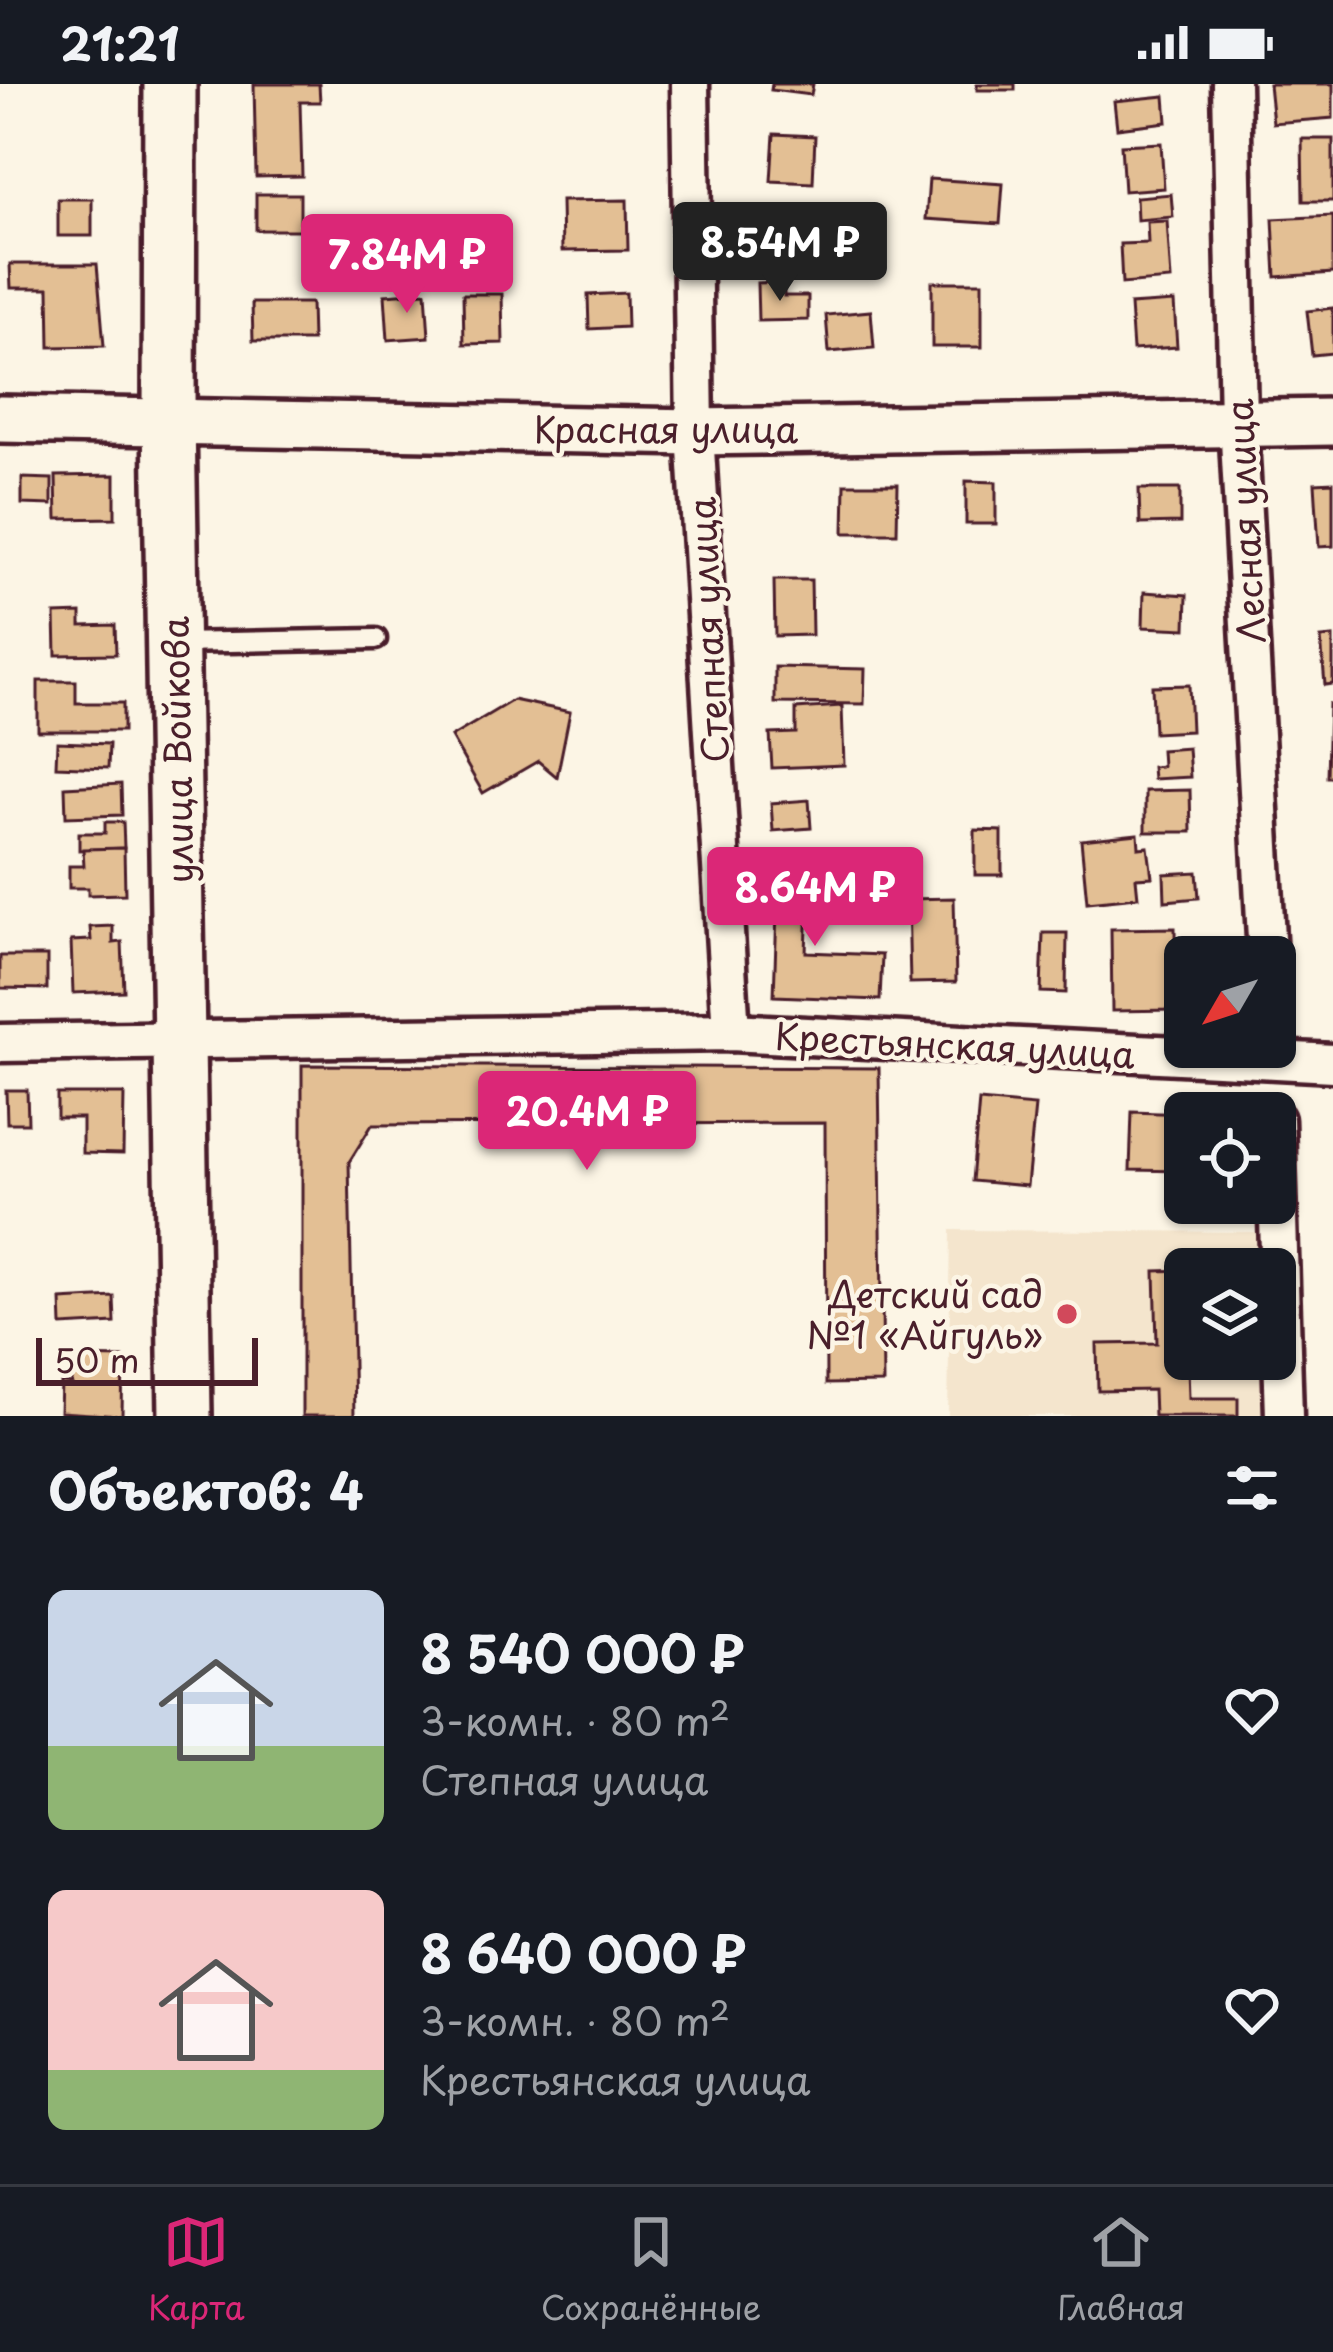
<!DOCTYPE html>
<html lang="ru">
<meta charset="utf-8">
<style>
body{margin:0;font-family:"Playpen Sans",sans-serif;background:#242831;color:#f1f3f6;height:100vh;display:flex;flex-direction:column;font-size:45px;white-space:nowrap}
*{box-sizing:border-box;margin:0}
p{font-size:39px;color:#9ea1a6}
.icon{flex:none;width:66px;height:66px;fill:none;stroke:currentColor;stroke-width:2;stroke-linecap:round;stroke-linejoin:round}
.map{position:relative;height:1332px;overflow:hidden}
.side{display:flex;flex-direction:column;background:#171b24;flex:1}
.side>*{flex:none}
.needle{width:78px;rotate:231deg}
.fabs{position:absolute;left:1164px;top:852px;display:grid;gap:24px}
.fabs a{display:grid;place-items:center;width:132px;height:132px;border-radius:18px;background:#171b24;box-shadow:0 3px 9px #0004;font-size:60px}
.scale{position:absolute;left:36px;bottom:30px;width:222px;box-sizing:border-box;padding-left:12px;border:6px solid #4a1f2b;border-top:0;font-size:33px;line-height:42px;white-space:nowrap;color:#4a1f2b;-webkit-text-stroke:9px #fcf5e5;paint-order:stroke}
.price{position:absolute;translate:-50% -102px;padding:0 27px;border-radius:12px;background:#db2777;color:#fff;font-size:39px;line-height:78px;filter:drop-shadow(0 3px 6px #0008)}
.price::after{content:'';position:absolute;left:50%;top:72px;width:36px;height:27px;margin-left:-18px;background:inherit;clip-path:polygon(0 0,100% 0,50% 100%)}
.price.on{background:#222;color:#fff}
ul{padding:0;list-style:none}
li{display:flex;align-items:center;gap:36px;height:300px;padding:0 48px}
li span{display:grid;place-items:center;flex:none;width:336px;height:240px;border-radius:18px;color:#555}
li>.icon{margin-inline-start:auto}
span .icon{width:144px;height:144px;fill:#fffc;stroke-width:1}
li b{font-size:51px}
h2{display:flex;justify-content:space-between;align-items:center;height:144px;padding:0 48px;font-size:51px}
.status{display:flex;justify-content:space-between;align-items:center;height:84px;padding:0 60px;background:#171b24;direction:ltr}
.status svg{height:33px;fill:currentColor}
.tab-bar{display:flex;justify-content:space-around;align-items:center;height:168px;border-top:3px solid #363941;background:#171b24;font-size:33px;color:#9ea1a6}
.tab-bar a{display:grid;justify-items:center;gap:6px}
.tab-bar .on{color:#db2777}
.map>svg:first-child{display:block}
.built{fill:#f4e5cd}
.building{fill:#e3bf94;stroke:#4a1f2b;stroke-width:3}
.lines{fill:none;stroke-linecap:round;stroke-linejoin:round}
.service-casing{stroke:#4a1f2b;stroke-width:27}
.minor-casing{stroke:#4a1f2b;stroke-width:45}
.tertiary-casing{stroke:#4a1f2b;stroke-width:54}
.secondary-casing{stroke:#4a1f2b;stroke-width:60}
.service{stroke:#fcf5e5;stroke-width:18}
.minor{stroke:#fcf5e5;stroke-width:36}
.tertiary{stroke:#fcf5e5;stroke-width:45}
.secondary{stroke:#fcf5e5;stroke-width:51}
.poi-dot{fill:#d1495b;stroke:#fcf5e5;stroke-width:4.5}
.labels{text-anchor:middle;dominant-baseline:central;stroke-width:9;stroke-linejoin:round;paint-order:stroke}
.street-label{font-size:36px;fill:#4a1f2b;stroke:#fcf5e5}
.poi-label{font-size:36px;fill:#4a1f2b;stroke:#fcf5e5;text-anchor:end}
</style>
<div class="status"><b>21:21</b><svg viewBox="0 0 49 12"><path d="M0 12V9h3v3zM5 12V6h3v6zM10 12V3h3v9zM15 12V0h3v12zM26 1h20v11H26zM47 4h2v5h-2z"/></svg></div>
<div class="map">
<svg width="1333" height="1332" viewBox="0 0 1333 1332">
<rect width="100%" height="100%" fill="#fcf5e5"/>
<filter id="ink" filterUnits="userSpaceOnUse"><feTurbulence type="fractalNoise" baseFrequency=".00833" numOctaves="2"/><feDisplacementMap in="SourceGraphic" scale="24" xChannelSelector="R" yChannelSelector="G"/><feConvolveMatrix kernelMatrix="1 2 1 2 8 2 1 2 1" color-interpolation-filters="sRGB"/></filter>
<g filter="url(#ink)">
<path class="built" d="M 951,1146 L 1260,1148 L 1260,1185 L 1185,1185 L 1185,1275 L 1261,1275 L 1261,1332 L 948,1332 Z"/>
<g class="building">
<path d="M 254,0 L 319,0 L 320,18 L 300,18 L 302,92 L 256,93 Z"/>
<path d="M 772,0 L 813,0 L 811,11 L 771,6 Z"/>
<rect x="977" y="0" width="38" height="6"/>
<path d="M 1269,0 L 1333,0 L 1333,34 L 1273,39 Z"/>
<path d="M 1165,12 L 1167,38 L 1117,44 L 1114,17 Z"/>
<path d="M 774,50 L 815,52 L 813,99 L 771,97 Z"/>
<path d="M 1302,55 L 1333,55 L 1333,117 L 1303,117 Z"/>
<path d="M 1161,59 L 1164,104 L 1124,107 L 1121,61 Z"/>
<path d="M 929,95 L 1003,100 L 1000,140 L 926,135 Z"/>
<rect x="256" y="110" width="44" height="36"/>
<path d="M 1171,110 L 1173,133 L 1137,136 L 1136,113 Z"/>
<rect x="58" y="115" width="34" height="37"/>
<path d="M 627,116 L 628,166 L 562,167 L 561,117 Z"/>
<path d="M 753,127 L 795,127 L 796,173 L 755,174 Z"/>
<path d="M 1333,132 L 1333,189 L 1276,193 L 1273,135 Z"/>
<path d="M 1167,137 L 1171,196 L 1122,200 L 1120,160 L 1148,159 L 1147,138 Z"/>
<path d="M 10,180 L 97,180 L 104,262 L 50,263 L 49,204 L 11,204 Z"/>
<path d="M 784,198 L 784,212 L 808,212 L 808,236 L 758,237 L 757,199 Z"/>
<rect x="932" y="198" width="50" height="65"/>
<path d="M 426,208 L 429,253 L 388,256 L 385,211 Z"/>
<path d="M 626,209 L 627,243 L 589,245 L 588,211 Z"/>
<path d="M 463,210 L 502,210 L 503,259 L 464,260 Z"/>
<path d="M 1174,218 L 1177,263 L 1133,266 L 1130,221 Z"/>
<path d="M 252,219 L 311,219 L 312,257 L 253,257 Z"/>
<path d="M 1333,224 L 1333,269 L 1312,271 L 1307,227 Z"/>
<path d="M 871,227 L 874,264 L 829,268 L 826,231 Z"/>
<path d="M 115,391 L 115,434 L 57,435 L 56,392 Z"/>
<path d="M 22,394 L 52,395 L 52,421 L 22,420 Z"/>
<path d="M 966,397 L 996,398 L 996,440 L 966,440 Z"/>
<path d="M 1333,398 L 1333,462 L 1319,463 L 1315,399 Z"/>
<path d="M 845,400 L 898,400 L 897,449 L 844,449 Z"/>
<path d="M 1139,405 L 1180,405 L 1180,439 L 1140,440 Z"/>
<path d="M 774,496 L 811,496 L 812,551 L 775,552 Z"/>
<path d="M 1144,508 L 1187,511 L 1186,545 L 1143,543 Z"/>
<path d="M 81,529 L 81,542 L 115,541 L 116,570 L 56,571 L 55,530 Z"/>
<path d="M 1333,553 L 1333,600 L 1325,601 L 1321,554 Z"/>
<path d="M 775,583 L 865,585 L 864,620 L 775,619 Z"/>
<path d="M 38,597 L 76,597 L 76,619 L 123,619 L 123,647 L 38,647 Z"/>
<path d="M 1189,601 L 1191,647 L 1154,649 L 1152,602 Z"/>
<path d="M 513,616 L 570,628 L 557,693 L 538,677 L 483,709 L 451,653 Z"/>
<path d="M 1329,620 L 1333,621 L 1333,693 L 1327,693 Z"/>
<path d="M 842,622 L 844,681 L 772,684 L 770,650 L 796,649 L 796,625 Z"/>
<path d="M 57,658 L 109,660 L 108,684 L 56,682 Z"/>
<path d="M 1188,664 L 1190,693 L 1153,695 L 1152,683 L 1162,682 L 1161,666 Z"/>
<path d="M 121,700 L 122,731 L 66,733 L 65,703 Z"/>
<path d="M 1190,706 L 1191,748 L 1145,748 L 1145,707 Z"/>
<path d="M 809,716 L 811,744 L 773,747 L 771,719 Z"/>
<path d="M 105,738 L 123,738 L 124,764 L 79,766 L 79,749 L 105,749 Z"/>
<path d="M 975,746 L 1002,747 L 1002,791 L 975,791 Z"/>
<path d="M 1138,750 L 1139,764 L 1148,763 L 1152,793 L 1136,794 L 1138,813 L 1087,818 L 1081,756 Z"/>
<path d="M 124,764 L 125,810 L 88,811 L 88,804 L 69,804 L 69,782 L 84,782 L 83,765 Z"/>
<path d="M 779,772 L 810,774 L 806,868 L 882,871 L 880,916 L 774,912 Z"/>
<path d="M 1197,788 L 1199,814 L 1165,817 L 1164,790 Z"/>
<path d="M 954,814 L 956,898 L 910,899 L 908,815 Z"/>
<path d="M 113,842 L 113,859 L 122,858 L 124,907 L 73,909 L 71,857 L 91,856 L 90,843 Z"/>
<path d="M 1175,844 L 1176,926 L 1112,927 L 1111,845 Z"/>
<path d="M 1043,849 L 1067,849 L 1066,909 L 1041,908 Z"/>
<path d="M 0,872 L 47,872 L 47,905 L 0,904 Z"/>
<path d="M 302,981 L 879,984 L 883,1299 L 826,1300 L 825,1039 L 372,1041 L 349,1078 L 354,1332 L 302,1332 Z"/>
<path d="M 6,1006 L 27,1006 L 28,1039 L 7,1039 Z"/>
<path d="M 57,1010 L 124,1010 L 123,1070 L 82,1069 L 82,1034 L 57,1034 Z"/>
<path d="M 979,1017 L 1035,1022 L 1027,1102 L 972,1097 Z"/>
<path d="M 1132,1028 L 1185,1030 L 1185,1087 L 1130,1086 Z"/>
<path d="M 1185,1186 L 1189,1314 L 1238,1314 L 1238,1332 L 1154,1332 L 1153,1306 L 1098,1307 L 1097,1260 L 1157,1259 L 1155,1187 Z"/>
<path d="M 114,1213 L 115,1239 L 62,1242 L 61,1216 Z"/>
<path d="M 72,1273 L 123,1274 L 122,1332 L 60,1328 L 61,1299 L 72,1300 Z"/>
</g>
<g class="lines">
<defs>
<path id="service" d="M 177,559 L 376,555"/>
<g id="minor">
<path d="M 690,0 L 695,348 L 731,948"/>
<path d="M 1231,0 L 1238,337 L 1267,873"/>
<path d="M 0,959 L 731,948 L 1333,979"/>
<path d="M 1275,1036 L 1284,1332"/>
</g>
<path id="tertiary" d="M 0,335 L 695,348 L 1333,338"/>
<path id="secondary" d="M 170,0 L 169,335 L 185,1332"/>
</defs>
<use href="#service" class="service-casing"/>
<use href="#minor" class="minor-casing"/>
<use href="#tertiary" class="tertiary-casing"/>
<use href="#secondary" class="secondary-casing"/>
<use href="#service" class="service"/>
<use href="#minor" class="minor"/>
<use href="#tertiary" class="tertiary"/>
<use href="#secondary" class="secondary"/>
</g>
</g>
<circle class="poi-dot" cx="1067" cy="1230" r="12"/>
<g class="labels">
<g class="street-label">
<text x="666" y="344">Красная улица</text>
<text transform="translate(1244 437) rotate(-93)">Лесная улица</text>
<text transform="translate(707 546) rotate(-93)">Степная улица</text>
<text transform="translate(176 666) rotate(-91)">улица Войкова</text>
<text transform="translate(955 960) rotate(3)">Крестьянская улица</text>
</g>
<g class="poi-label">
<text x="1043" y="1209">Детский сад<tspan x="1043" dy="41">№1 «Айгуль»</tspan></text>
</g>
</g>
</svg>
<div class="fabs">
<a><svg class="needle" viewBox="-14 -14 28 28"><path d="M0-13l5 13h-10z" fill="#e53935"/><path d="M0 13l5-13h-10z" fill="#9ea1a6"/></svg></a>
<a><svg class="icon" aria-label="locate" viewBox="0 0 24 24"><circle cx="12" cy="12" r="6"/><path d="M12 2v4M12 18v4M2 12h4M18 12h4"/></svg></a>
<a><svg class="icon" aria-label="layers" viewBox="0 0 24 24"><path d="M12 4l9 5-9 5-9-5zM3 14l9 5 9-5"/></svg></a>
</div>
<div class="scale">50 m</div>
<b class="price on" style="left:780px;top:220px">8.54M ₽</b>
<b class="price" style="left:407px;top:232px">7.84M ₽</b>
<b class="price" style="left:815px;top:865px">8.64M ₽</b>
<b class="price" style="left:587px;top:1089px">20.4M ₽</b>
</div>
<section class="side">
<h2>Объектов: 4<svg class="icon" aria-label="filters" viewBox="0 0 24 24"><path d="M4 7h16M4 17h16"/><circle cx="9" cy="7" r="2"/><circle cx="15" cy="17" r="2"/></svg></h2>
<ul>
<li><span style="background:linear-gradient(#c9d6e8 65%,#8fb573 0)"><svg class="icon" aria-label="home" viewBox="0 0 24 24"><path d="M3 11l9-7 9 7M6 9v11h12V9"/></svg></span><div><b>8 540 000 ₽</b><p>3-комн. · 80 m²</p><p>Степная улица</p></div><svg class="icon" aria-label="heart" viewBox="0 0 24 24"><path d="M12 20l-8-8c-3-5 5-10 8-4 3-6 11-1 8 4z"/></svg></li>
<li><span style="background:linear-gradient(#f6c9c9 75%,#8fb573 0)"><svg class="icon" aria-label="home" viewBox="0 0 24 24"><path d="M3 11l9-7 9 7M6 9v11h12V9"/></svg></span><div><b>8 640 000 ₽</b><p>3-комн. · 80 m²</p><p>Крестьянская улица</p></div><svg class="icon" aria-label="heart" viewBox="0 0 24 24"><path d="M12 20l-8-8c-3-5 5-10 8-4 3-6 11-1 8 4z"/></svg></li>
</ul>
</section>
<nav class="tab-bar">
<a class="on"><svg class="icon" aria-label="map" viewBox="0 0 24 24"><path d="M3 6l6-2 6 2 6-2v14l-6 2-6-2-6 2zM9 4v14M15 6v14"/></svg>Карта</a>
<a><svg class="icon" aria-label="saved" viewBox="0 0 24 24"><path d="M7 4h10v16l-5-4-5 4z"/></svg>Сохранённые</a>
<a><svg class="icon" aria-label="home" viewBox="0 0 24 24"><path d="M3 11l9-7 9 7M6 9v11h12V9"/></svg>Главная</a>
</nav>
